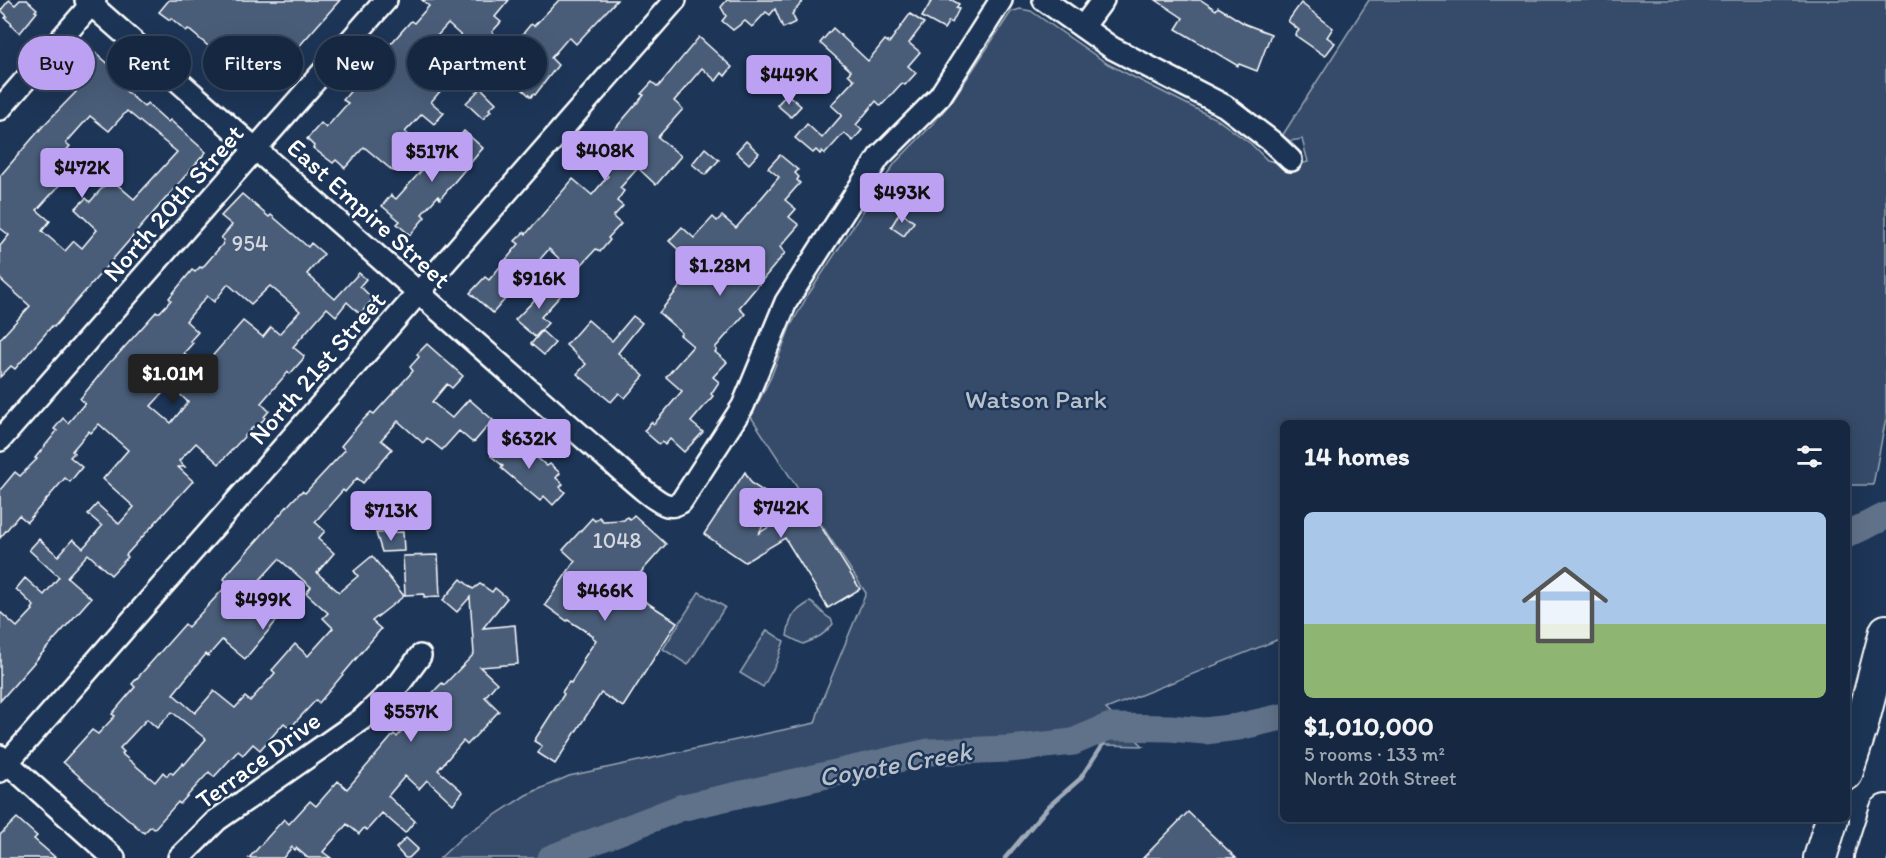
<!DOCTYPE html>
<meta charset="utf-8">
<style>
body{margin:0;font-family:Itim,sans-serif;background:#1f3048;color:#f1f3f6;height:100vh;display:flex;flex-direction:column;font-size:22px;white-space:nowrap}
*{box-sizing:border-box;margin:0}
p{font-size:20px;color:#9ea6b1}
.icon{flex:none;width:33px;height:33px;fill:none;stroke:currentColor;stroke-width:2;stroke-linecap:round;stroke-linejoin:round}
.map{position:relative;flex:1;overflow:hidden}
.drawer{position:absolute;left:1280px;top:420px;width:570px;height:402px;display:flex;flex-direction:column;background:#162841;border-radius:9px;box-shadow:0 6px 24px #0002,0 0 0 2px #35445a}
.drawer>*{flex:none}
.banner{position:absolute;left:18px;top:36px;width:570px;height:54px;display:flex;gap:12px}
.price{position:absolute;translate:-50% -51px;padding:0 14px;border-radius:6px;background:#bca0f2;color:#111;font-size:20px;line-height:39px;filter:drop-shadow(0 2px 3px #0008)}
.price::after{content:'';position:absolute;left:50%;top:36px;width:18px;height:14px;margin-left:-9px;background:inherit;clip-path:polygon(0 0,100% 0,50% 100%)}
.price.active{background:#222;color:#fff}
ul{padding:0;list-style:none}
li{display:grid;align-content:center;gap:12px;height:318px;padding:0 24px}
li span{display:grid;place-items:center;height:186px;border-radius:9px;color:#555}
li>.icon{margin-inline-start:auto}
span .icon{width:108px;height:108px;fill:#fffc;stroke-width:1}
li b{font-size:26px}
h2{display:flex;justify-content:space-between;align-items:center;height:72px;padding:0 24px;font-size:26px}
.pill{padding:0 21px;border-radius:27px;background:#162841;box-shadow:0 6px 24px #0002,0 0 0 2px #35445a;font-size:21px;line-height:54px}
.pill.active{background:#bca0f2;color:#111}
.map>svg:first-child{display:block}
.green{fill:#364b69;stroke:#9aa5b4;stroke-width:1.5}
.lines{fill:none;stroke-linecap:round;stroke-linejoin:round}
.stream{stroke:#a0aab8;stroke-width:4.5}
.river{stroke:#617289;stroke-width:27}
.building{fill:#4a5d79;stroke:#fff;stroke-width:1.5;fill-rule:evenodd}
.minor-casing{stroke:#fff;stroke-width:26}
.highway-casing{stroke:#fff;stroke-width:36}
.minor{stroke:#1d3557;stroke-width:21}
.highway{stroke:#1d3557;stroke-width:32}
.labels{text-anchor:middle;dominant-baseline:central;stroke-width:5;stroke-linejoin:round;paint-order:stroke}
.number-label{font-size:22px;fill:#d2d6de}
.street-label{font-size:26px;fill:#fff;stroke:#1d3557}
.park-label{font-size:26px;fill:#b9c0ca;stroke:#1d3557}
.water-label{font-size:27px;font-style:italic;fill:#b8c0ca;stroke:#1d3557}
</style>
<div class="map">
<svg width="1886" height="858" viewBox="0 0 1886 858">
<rect width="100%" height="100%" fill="#1d3557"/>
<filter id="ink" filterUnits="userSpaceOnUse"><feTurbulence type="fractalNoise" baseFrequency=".0167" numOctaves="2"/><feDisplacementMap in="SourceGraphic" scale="12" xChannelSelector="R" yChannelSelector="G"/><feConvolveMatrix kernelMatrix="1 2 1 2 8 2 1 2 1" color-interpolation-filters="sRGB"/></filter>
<g filter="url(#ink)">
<g class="green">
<path d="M 1369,0 L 1886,0 L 1886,418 L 1873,485 L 1847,485 L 1846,423 L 1282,423 L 1282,638 L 1106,709 L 1143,746 L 1064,744 L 864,768 L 629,830 L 555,858 L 440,858 L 463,836 L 526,795 L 569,776 L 815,723 L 822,700 L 866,593 L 751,417 L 771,377 L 790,327 L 808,295 L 895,163 L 932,125 L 952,101 L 1011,12 L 1020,9 L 1031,11 L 1108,64 L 1218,120 L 1251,144 L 1267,160 L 1292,166 L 1308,162 L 1302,139 L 1290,141 L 1282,136 Z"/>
<path d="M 699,592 L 725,607 L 688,665 L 663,649 Z"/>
<path d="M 810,602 C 819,606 822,615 831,619 L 833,624 C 825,635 815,640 803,644 L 787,636 C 790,616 793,612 810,602 Z"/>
<path d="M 767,630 L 784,641 L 776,664 L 763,687 L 740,673 Z"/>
</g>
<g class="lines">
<path class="stream" d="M 1005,858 L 1049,806 L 1080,779 L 1108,736 L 1108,727"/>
<g class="river">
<path d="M 1846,535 L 1886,516"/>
<path d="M 551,858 L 680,808 L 929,752 L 1009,749 L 1073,742 L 1108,727 L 1170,728 L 1205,731 L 1238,727 L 1282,717"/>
</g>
</g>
<g class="building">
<path d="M 9,0 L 15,5 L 20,0 L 27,0 L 37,9 L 35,11 L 37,12 L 20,33 L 11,25 L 12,24 L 5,18 L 7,16 L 1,10 Z"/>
<path d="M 169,0 L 340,0 L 263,87 L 249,75 L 246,78 L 188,29 L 186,31 L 171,18 L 170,20 L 159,12 Z"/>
<path d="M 422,0 L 509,0 L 495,17 L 501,22 L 492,32 L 511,48 L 531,24 L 534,26 L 559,0 L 617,0 L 576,44 L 569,37 L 551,58 L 558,65 L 535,95 L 533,94 L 531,97 L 490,60 L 466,87 L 455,76 L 449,83 L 448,82 L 431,102 L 444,113 L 434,124 L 422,114 L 405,132 L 418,142 L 393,171 L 364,147 L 345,168 L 336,160 L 333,163 L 313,148 L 314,146 L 307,139 L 321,123 L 326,128 L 348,103 L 343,100 L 370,68 L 375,73 L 393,53 L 387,48 L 411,21 L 414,23 L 429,6 ZM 448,24 L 467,41 L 434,75 L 416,59 Z"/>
<path d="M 727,0 L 804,0 L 792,14 L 796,22 L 783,28 L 775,9 L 770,15 L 766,12 L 752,27 L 745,21 L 733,30 L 722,21 L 726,16 L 721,7 Z"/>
<path d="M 932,0 L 952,0 L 959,4 L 956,8 L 959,9 L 952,23 L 949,21 L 944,29 L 922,17 Z"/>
<path d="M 1156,0 L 1201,0 L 1216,10 L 1218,7 L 1245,24 L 1271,34 L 1257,71 L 1239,64 L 1238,66 L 1176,29 L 1183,18 Z"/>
<path d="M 1301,3 L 1333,28 L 1327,37 L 1335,43 L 1325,56 L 1295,35 L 1299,30 L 1288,21 Z"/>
<path d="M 910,14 L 924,23 L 909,43 L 920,52 L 908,66 L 916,73 L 905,85 L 902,83 L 881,106 L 876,101 L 856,125 L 862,130 L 853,141 L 844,133 L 825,154 L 822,151 L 820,154 L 816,150 L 813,153 L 795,138 L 807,124 L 822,138 L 842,115 L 831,105 L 854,80 L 848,74 L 851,71 L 820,43 L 833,28 L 868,61 L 885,40 L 889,43 Z"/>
<path d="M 699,37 L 732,67 L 725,76 L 722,73 L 716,81 L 702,68 L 674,101 L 683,109 L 658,137 L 681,156 L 656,185 L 638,168 L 620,188 L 624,191 L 617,201 L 623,206 L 613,217 L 621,224 L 608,238 L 610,240 L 600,252 L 596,249 L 574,273 L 549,249 L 493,313 L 470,293 L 485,277 L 489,280 L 519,244 L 515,241 L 524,232 L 526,234 L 573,179 L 592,195 L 608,176 L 589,159 L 644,95 L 641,94 L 652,82 L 658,87 Z"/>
<path d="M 96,53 L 122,76 L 118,84 L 144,107 L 147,103 L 168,122 L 170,120 L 206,152 L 54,327 L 52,326 L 15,369 L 11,366 L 0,377 L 0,339 L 30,306 L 0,279 L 0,246 L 9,235 L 0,228 L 0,176 L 43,126 L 76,92 L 74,90 L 89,74 L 85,70 L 90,65 L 87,63 ZM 127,111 L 177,152 L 134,199 L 112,180 L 110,183 L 108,181 L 90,202 L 86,198 L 75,209 L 97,230 L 82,248 L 74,241 L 65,251 L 42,231 L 50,221 L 37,210 L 78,165 L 64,153 L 70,146 L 66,143 L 90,116 L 109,131 Z"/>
<path d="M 481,88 L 496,103 L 489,109 L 491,111 L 483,119 L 466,103 Z"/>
<path d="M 787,94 L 801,106 L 791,117 L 777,105 Z"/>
<path d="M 464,131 L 483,148 L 440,199 L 438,196 L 422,214 L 425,217 L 410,235 L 397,224 L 400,221 L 382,206 L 391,195 L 396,199 L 439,151 L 444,155 Z"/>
<path d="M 746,141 L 759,153 L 749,164 L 736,152 Z"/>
<path d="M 705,148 L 719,160 L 705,175 L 692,164 Z"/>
<path d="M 780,155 L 798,170 L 795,173 L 799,177 L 797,180 L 800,183 L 785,200 L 796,209 L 789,217 L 799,225 L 780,247 L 785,253 L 739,308 L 745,314 L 715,348 L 717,350 L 715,352 L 727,362 L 713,377 L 719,382 L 711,394 L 713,396 L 691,422 L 703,432 L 684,452 L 670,439 L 665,445 L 662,442 L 659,444 L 644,431 L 651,422 L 654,424 L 682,391 L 666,377 L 693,346 L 680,335 L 682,333 L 659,313 L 696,266 L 669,241 L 682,227 L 694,238 L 713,217 L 717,221 L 722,216 L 736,228 L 779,177 L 768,168 Z"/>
<path d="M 242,194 L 269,217 L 271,215 L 308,247 L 311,243 L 324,254 L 307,274 L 335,299 L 359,273 L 366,279 L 360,286 L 373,299 L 360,314 L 347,302 L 336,316 L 327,308 L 293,347 L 304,356 L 303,359 L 290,374 L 288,372 L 261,403 L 269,411 L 264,417 L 265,418 L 256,428 L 254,426 L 219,464 L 196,443 L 179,461 L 185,467 L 178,467 L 193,481 L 126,555 L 128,557 L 111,575 L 88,554 L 67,577 L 91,598 L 0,701 L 0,612 L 17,627 L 33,610 L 32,609 L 34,606 L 16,589 L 25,578 L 44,595 L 59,577 L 29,550 L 39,539 L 58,556 L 73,539 L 83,548 L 102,526 L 88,514 L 97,504 L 119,524 L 134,507 L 103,479 L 128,450 L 99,424 L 91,433 L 89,431 L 72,451 L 74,453 L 70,457 L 82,467 L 70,482 L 65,478 L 27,522 L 19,515 L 0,538 L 0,490 L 15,472 L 20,476 L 37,459 L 35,458 L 57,431 L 54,429 L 63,418 L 68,423 L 85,403 L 80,399 L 110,362 L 113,360 L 156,312 L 160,312 L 171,300 L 169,298 L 192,270 L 195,272 L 200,267 L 202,268 L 222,245 L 224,240 L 221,238 L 232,225 L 221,216 ZM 228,284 L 251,304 L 270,286 L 300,311 L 279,334 L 271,327 L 263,337 L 243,321 L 201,369 L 184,353 L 193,343 L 190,341 L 198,332 L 186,321 L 207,296 L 214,302 ZM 170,385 L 188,402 L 171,423 L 151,406 Z"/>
<path d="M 900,212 L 914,222 L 904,236 L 891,227 Z"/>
<path d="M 553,283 L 563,293 L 541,317 L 548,323 L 535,337 L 515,320 L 547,287 L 548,288 Z"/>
<path d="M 633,316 L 642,323 L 618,353 L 644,376 L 625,398 L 619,393 L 611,402 L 577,374 L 586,364 L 566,345 L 588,320 L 612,341 Z"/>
<path d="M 542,331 L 555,343 L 544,355 L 531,344 Z"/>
<path d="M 427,344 L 463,376 L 452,388 L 447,384 L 432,402 L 452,418 L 469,399 L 493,420 L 475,441 L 472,442 L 459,431 L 442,450 L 427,438 L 423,443 L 398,421 L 381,440 L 392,449 L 363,483 L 357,478 L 345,492 L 343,490 L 315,522 L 325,531 L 318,539 L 334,553 L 317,573 L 339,592 L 358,576 L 354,571 L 372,556 L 404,596 L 372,621 L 381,629 L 319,703 L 316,700 L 290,728 L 284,723 L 260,750 L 253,744 L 243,755 L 238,751 L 214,777 L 209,772 L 180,804 L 178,802 L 154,829 L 151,826 L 144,833 L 63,762 L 92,730 L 98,734 L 115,716 L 112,714 L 135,687 L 132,684 L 185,624 L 188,627 L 229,583 L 224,579 L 227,574 L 292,501 L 302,491 L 305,493 L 345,450 L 341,446 L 361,422 L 371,412 L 374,414 L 413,371 L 410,367 L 419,357 L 417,354 ZM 279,559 L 311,587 L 306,593 L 328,613 L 323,618 L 333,628 L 308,656 L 295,644 L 274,668 L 272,670 L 275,673 L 250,701 L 245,697 L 235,708 L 214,691 L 195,713 L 173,694 L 206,654 L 208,656 L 222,640 L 245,659 L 283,613 L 275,607 L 278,604 L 268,596 L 271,593 L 258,582 ZM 172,712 L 206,739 L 184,765 L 183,763 L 173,774 L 170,772 L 167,776 L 163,772 L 155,782 L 122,754 L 124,752 L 120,748 L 147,719 L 157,728 Z"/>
<path d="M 509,434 L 547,466 L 550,464 L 560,473 L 556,478 L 563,484 L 560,487 L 565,492 L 553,505 L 544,496 L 540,501 L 501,468 L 503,466 L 491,456 Z"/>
<path d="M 745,472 L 752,484 L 777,500 L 759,533 L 807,504 L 860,589 L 828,608 L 785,538 L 745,562 L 704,534 Z"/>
<path d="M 634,515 L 666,544 L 626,589 L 677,622 L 623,707 L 601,693 L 555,764 L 538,753 L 542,746 L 534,741 L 564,694 L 562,692 L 569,682 L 571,683 L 584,662 L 582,661 L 596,640 L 592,637 L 593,636 L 568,620 L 567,621 L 545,605 L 575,561 L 563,550 L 592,518 L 595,521 L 599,517 L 603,521 L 624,520 L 627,517 L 630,519 Z"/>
<path d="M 403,532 L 404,551 L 382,552 L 376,533 Z"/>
<path d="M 438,555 L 440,596 L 424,597 L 424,594 L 405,595 L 403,556 Z"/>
<path d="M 461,579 L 473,589 L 480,584 L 492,592 L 495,588 L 507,598 L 483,628 L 515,625 L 518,664 L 480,667 L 497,683 L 485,697 L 499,711 L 467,745 L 463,741 L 438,770 L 463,792 L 453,804 L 427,780 L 419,789 L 405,776 L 388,796 L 415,821 L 405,833 L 382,813 L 367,830 L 364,828 L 359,834 L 347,824 L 323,852 L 331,858 L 308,858 L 296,848 L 295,850 L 292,847 L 283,858 L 249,858 L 284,819 L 289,824 L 310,801 L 316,806 L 338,781 L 347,789 L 394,734 L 397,737 L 427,702 L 425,701 L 437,688 L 442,683 L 444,685 L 474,654 L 470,597 L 457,612 L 443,600 Z"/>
<path d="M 1188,812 L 1236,858 L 1143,858 Z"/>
<path d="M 17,818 L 37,836 L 34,839 L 56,858 L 0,858 L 0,835 Z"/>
<path d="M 406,838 L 418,849 L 409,858 L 405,858 L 396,848 Z"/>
</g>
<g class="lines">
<defs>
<g id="minor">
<path d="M 86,0 L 609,460 C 621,470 654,502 667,505 C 673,507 677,504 681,502 L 743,406 L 786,302 L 879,157 L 940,96 L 1001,0"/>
<path d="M 1044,0 L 1112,48 L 1225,106 L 1271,141 L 1291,160"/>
<path d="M 1083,27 L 1103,0"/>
<path d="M 0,109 L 95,0"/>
<path d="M 0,440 L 386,0"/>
<path d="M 0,756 L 114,858"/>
<path d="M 0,771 L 675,0"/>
<path d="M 179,858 L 217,820 L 362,719 L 400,683 L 420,656"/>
</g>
<g id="highway">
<path d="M 1846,774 L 1861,728 L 1886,631"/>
<path d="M 1820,858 L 1832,819"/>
<path d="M 1871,858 L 1886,811"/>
</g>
</defs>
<use href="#minor" class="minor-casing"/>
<use href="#highway" class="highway-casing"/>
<use href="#minor" class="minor"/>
<use href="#highway" class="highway"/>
</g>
</g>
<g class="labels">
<g class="number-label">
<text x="250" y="243">954</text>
<text x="617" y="540">1048</text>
</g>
<g class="street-label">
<text transform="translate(173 203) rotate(-49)">North 20th Street</text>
<text transform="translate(369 213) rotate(42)">East Empire Street</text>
<text transform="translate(317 368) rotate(-49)">North 21st Street</text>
<text transform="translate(258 760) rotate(-36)">Terrace Drive</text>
</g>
<g class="park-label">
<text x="1036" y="399">Watson Park</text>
</g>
<g class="water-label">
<text transform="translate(895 764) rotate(-10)">Coyote Creek</text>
</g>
</g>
</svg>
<b class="price" style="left:789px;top:106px">$449K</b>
<b class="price" style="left:605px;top:182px">$408K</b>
<b class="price" style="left:432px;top:183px">$517K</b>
<b class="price" style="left:82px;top:199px">$472K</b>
<b class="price" style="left:902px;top:224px">$493K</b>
<b class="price" style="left:720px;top:297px">$1.28M</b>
<b class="price" style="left:539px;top:310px">$916K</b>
<b class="price active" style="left:173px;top:405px">$1.01M</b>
<b class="price" style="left:529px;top:470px">$632K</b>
<b class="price" style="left:781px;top:539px">$742K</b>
<b class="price" style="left:391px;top:542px">$713K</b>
<b class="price" style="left:605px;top:622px">$466K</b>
<b class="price" style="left:263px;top:631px">$499K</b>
<b class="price" style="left:411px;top:743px">$557K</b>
<div class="banner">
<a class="pill active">Buy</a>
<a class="pill">Rent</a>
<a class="pill">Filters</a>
<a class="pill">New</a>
<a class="pill">Apartment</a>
</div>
<section class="drawer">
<h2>14 homes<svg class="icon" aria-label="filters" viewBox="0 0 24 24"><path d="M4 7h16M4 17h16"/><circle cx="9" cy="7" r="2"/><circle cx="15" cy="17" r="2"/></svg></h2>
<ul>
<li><span style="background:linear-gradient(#a9c7e8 60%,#8fb573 0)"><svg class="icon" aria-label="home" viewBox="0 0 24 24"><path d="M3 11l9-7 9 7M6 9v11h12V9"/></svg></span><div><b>$1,010,000</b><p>5 rooms · 133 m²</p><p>North 20th Street</p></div></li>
</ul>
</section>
</div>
